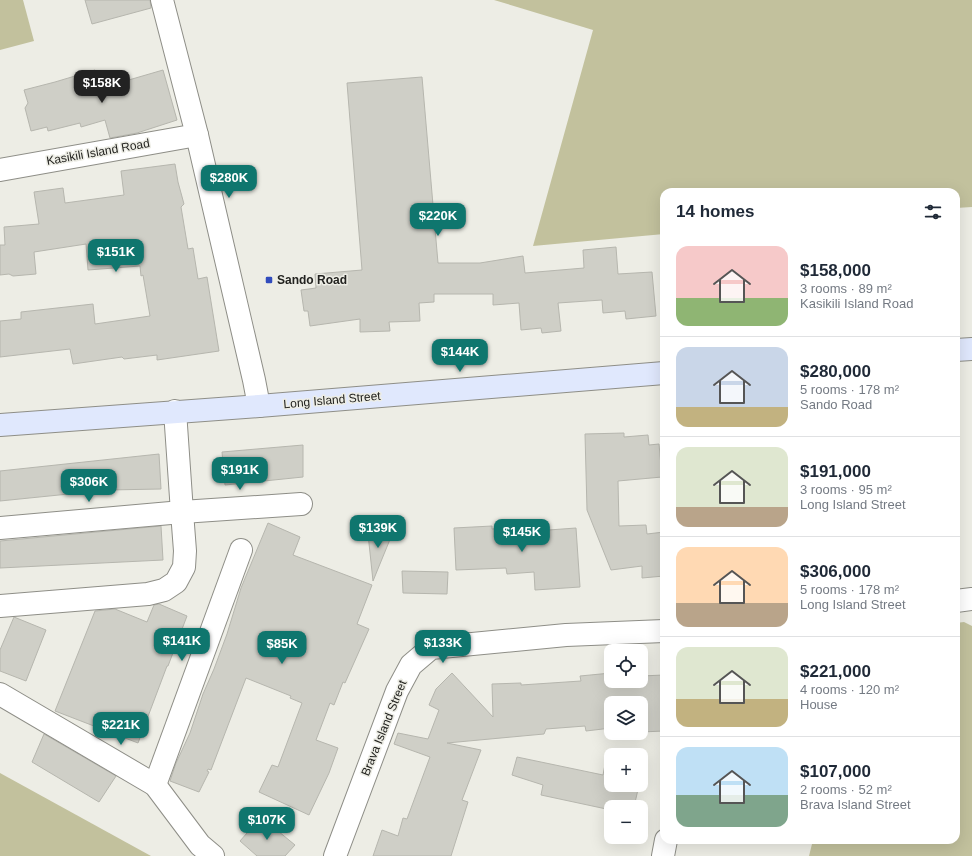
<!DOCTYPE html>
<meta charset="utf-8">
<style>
body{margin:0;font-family:Arial,sans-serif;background:#f6f6f7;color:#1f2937;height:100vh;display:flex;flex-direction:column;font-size:15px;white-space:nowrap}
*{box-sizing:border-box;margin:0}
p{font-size:13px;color:#747a83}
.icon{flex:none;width:22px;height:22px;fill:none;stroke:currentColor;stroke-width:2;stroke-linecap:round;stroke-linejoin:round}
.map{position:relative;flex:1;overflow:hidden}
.sheet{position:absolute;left:660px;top:188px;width:300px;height:656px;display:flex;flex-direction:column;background:#fff;border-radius:12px;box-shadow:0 4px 16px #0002}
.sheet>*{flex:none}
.buttons{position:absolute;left:604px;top:644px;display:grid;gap:8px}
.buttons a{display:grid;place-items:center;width:44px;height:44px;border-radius:8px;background:#fff;box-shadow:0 4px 16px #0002;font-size:20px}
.price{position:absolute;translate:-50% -34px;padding:0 9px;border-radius:8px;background:#0f766e;color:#fff;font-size:13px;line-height:26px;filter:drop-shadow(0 1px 2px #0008)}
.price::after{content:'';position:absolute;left:50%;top:24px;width:12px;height:9px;margin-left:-6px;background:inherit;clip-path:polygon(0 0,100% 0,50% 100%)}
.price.current{background:#222;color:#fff}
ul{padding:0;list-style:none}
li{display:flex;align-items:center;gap:12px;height:100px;padding:0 16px}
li+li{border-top:1px solid #e0e1e3}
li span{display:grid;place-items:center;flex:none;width:112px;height:80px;border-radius:12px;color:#555}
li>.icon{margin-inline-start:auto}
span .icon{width:48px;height:48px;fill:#fffc;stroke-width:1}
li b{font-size:17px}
h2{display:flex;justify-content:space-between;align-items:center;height:48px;padding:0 16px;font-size:17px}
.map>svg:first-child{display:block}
.green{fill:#c2c19d}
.building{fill:#cfcfc7;stroke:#b6b6ae}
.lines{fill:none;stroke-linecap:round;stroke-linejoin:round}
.street-casing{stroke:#8e8e87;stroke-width:24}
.secondary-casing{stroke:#8e8e87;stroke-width:24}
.street{stroke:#fff;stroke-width:22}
.secondary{stroke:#e0e8fd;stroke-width:22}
.poi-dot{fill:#314cbd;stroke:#edede5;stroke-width:1.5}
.labels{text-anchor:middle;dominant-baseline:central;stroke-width:3;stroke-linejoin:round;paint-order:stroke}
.street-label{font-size:12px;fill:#232320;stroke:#edede5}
.poi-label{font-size:12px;font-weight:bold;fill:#232320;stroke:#edede5;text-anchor:start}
</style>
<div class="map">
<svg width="972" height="856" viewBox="0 0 972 856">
<rect width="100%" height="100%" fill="#edede5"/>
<g class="green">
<path d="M 0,0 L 23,0 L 34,41 L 0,50 Z"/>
<path d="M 494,0 L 972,0 L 972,207 L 956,208 L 956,192 L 664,192 L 664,234 L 533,246 L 593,30 Z"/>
<path d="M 964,622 L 972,626 L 972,856 L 809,856 L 813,840 L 956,840 L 956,623 Z"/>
<path d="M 0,773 L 151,856 L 0,856 Z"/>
</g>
<g class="building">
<path d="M 85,0 L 150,0 L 151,8 L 92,24 Z"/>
<path d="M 95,70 L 101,87 L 114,83 L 115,84 L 163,70 L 177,120 L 137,133 L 110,138 L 105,120 L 81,127 L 80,123 L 48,131 L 47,127 L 31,131 L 25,108 L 28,103 L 24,90 L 55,82 Z"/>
<path d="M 422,77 L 438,263 L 480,263 L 523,256 L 525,273 L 584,268 L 583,250 L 616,247 L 618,274 L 652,272 L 656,316 L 626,319 L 625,311 L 603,313 L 602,300 L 558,303 L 561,331 L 542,333 L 541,328 L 521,330 L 519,303 L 493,305 L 493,294 L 434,294 L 434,302 L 419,303 L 420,321 L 389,322 L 390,331 L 360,332 L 360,319 L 310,326 L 308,311 L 304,311 L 301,290 L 316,288 L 315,274 L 362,270 L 347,83 Z"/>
<path d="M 175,164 L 178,182 L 184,204 L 181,207 L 188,249 L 193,248 L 198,279 L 207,277 L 219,351 L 157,360 L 157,355 L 124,359 L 122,357 L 73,364 L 70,349 L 0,357 L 0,321 L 21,319 L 21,312 L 93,304 L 95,324 L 150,316 L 143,275 L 141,276 L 140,266 L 88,270 L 86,244 L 34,252 L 36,274 L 13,276 L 9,274 L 0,275 L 0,245 L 5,245 L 4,227 L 39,224 L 34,192 L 63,188 L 65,203 L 124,195 L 121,171 Z"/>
<path d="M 624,433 L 624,437 L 648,435 L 649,445 L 659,444 L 662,477 L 618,481 L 619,526 L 646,525 L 647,534 L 664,532 L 664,550 L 662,552 L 664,576 L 642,578 L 642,566 L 611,570 L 587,510 L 585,434 Z"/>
<path d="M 303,445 L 303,477 L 225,485 L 222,452 Z"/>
<path d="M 159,454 L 161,489 L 108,490 L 0,501 L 0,471 Z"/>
<path d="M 268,523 L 300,537 L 293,555 L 372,585 L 357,624 L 369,629 L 345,683 L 343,682 L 334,705 L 330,703 L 316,740 L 338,748 L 329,773 L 309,815 L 259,792 L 272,765 L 278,767 L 302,703 L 290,698 L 291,696 L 246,678 L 211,770 L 208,769 L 207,771 L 209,772 L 199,792 L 170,781 L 176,763 L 190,733 L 203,694 L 214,669 L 227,634 L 241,588 Z"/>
<path d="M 161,526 L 163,560 L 0,568 L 0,541 Z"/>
<path d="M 492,526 L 492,529 L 534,526 L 535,531 L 576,528 L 580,587 L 535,590 L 534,572 L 507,574 L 506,568 L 456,570 L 454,528 Z"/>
<path d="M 393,532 L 373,581 L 368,534 Z"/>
<path d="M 402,571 L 448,572 L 447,594 L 403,593 Z"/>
<path d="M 159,604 L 187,616 L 168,666 L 167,666 L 138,743 L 55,711 L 95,611 L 115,609 L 147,622 L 154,605 Z"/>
<path d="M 14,617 L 46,630 L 26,681 L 0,671 L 0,650 Z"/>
<path d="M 452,673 L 493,717 L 492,684 L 521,683 L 521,685 L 581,681 L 580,676 L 611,673 L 611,681 L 641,681 L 641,676 L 664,675 L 664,731 L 641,732 L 641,703 L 611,703 L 611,728 L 586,731 L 585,726 L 546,729 L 544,734 L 447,743 L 481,750 L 462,800 L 468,802 L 451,856 L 373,856 L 382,830 L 398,836 L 403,818 L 407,819 L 430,757 L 394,744 L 398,733 L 428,739 L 439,710 L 429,705 L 436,689 Z"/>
<path d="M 44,734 L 116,776 L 99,802 L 32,762 Z"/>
<path d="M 607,754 L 612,755 L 611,755 L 611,785 L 639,785 L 634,807 L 611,807 L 611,810 L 541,795 L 543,785 L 512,775 L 517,757 L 603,775 Z"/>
<path d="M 261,817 L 295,845 L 285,856 L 257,856 L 240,841 Z"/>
</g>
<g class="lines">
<defs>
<g id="street">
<path d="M 162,0 L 197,135 L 254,380 L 259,406"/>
<path d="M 0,170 L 197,135"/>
<path d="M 0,528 L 182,512 L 301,504"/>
<path d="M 956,601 L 972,599"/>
<path d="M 0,606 L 148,594 L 164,590 L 176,582 L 184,567 L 185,551 L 182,512 L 175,411"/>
<path d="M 0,694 L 155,785 L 200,845 L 213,856"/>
<path d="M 155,785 L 241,550"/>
<path d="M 335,856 L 397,691 L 411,665 L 431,648 L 566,635 L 664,631"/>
<path d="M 663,856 L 666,840"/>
</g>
<g id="secondary">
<path d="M 956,350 L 972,349"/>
<path d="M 0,425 L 259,406 L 664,373"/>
</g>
</defs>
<use href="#street" class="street-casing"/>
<use href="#secondary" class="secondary-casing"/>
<use href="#street" class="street"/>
<use href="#secondary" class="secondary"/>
</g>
<rect class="poi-dot" x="265" y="276" width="8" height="8" rx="2"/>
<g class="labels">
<g class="street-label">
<text transform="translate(98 152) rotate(-10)">Kasikili Island Road</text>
<text transform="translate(332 400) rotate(-5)">Long Island Street</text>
<text transform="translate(384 728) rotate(-68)">Brava Island Street</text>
</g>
<g class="poi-label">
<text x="277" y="280">Sando Road</text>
</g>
</g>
</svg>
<div class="buttons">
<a><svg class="icon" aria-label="locate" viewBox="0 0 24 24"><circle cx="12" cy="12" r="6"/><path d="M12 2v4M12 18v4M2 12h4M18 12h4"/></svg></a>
<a><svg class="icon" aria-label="layers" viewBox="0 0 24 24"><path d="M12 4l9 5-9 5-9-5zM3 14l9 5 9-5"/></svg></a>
<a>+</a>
<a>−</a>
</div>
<b class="price current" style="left:102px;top:104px">$158K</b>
<b class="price" style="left:229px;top:199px">$280K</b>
<b class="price" style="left:438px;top:237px">$220K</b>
<b class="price" style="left:116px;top:273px">$151K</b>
<b class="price" style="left:460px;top:373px">$144K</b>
<b class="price" style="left:240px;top:491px">$191K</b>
<b class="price" style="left:89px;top:503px">$306K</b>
<b class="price" style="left:378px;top:549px">$139K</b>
<b class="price" style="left:522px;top:553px">$145K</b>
<b class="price" style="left:182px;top:662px">$141K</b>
<b class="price" style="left:443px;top:664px">$133K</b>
<b class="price" style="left:282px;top:665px">$85K</b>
<b class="price" style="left:121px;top:746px">$221K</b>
<b class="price" style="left:267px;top:841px">$107K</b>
<section class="sheet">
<h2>14 homes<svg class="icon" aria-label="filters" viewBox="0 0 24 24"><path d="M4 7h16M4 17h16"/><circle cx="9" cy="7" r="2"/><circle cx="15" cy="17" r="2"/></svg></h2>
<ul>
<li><span style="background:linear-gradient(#f6c9c9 65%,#8fb573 0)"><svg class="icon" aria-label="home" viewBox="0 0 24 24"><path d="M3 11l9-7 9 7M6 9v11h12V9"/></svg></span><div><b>$158,000</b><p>3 rooms · 89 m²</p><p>Kasikili Island Road</p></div></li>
<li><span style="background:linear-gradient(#c9d6e8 75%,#c2b280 0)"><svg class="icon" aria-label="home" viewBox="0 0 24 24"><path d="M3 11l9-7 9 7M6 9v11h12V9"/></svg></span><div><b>$280,000</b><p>5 rooms · 178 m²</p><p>Sando Road</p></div></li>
<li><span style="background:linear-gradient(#dfe7d0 75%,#b9a48a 0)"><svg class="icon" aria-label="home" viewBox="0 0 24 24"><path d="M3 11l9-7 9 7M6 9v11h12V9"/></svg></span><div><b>$191,000</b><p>3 rooms · 95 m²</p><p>Long Island Street</p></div></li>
<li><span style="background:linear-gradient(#ffd9b3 70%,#b9a48a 0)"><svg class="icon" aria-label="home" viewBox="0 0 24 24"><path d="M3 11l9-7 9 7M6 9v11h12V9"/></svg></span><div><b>$306,000</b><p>5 rooms · 178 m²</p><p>Long Island Street</p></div></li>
<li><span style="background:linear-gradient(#dfe7d0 65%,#c2b280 0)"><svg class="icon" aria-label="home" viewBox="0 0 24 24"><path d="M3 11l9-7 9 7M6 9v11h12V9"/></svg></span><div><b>$221,000</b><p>4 rooms · 120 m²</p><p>House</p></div></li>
<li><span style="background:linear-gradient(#bfe0f5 60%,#7fa58c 0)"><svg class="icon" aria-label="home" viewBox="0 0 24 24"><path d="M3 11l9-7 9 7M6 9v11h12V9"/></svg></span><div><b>$107,000</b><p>2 rooms · 52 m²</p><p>Brava Island Street</p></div></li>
</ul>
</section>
</div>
